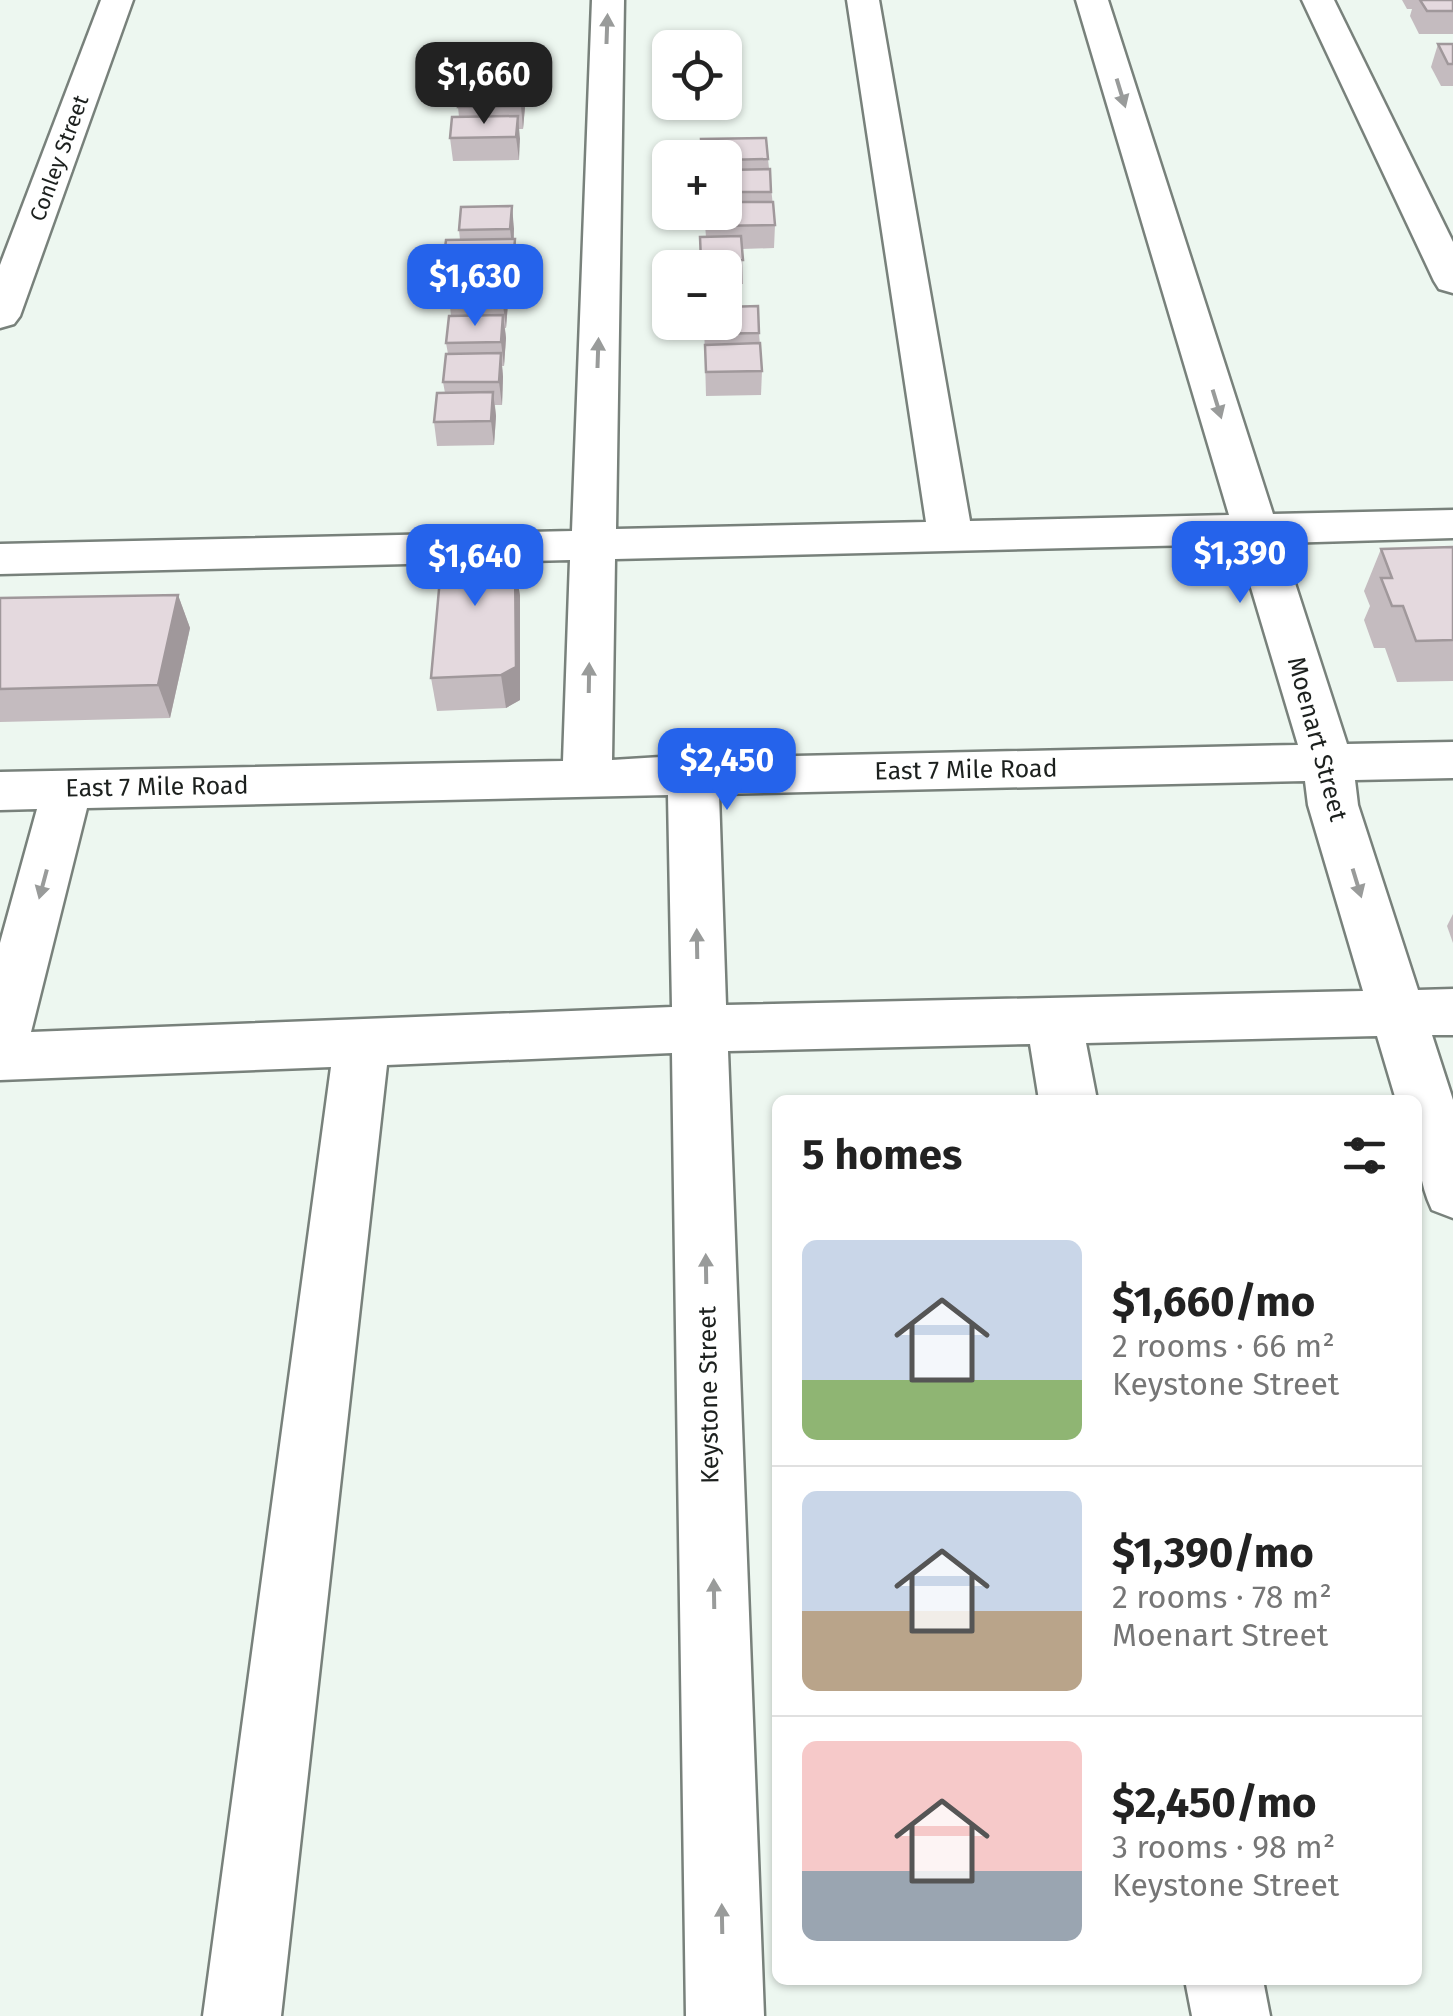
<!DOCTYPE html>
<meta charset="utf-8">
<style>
body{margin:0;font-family:"Fira Sans",sans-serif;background:#f2f2f2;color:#222;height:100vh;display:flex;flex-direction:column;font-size:38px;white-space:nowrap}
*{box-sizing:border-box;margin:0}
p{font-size:32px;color:#767676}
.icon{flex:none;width:55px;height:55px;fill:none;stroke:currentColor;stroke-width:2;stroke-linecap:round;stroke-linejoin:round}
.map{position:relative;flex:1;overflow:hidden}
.details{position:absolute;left:772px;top:1095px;width:650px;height:890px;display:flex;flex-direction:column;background:#fff;border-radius:15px;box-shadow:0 2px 8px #0004}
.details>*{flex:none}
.fabs{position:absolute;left:652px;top:30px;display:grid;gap:20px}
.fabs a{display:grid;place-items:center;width:90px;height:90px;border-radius:15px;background:#fff;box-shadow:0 2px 8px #0004;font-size:50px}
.price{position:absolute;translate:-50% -85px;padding:0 22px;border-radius:20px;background:#2563eb;color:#fff;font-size:32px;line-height:65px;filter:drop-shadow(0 2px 5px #0008)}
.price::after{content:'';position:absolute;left:50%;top:60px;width:30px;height:22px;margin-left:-15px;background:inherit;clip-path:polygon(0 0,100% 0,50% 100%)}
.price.on{background:#222;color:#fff}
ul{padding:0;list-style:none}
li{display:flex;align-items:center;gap:30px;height:250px;padding:0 30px}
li+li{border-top:2px solid #e0e0e0}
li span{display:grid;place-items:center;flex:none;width:280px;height:200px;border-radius:15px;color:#555}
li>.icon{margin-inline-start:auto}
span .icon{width:120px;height:120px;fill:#fffc;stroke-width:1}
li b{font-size:42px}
h2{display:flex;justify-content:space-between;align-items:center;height:120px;padding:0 30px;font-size:42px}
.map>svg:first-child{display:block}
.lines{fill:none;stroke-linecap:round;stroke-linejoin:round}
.minor-casing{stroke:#78817b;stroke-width:5}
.minor{fill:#fff;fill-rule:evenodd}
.wall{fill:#c4bbbf}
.shaded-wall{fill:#a0989b}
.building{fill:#e4d9de;stroke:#a0989b;stroke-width:2.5}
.oneway{fill:#999b9a}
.labels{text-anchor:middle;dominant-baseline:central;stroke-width:8;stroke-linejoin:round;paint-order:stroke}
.far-street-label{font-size:22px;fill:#1c201e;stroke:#fff}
.street-label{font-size:25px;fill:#1c201e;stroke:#fff}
</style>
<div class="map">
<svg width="1453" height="2016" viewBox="0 0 1453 2016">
<rect width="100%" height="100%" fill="#edf7f0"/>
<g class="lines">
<defs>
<g id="minor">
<path d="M 101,0 L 133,0 L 20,316 L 14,324 L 0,328 L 0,265 Z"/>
<path d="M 592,0 L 624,0 L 616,529 L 926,522 L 847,0 L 879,0 L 970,521 L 1229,515 L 1076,0 L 1108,0 L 1273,514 L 1453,510 L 1453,538 L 1282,543 L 1347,744 L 1453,742 L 1453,778 L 1355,780 L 1358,805 L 1418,990 L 1453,989 L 1453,1035 L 1432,1035 L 1453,1100 L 1453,1218 L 1432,1210 C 1415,1174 1418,1140 1418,1100 L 1396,1100 L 1377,1036 L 1086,1043 L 1097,1100 L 1039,1100 L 1030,1044 L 728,1051 L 764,2016 L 686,2016 L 672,1053 L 387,1065 L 281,2016 L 203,2016 L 331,1067 L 0,1080 L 0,943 L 37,809 L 0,810 L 0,772 L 563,761 L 570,560 L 0,574 L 0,544 L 572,531 ZM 1238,544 L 1298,745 L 703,758 L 693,755 L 612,760 L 615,559 ZM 1305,781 L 1308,805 L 1363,991 L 726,1005 L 719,794 ZM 668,795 L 672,1007 L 31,1032 L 87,808 Z"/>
<path d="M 1302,0 L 1334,0 L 1453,242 L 1453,293 L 1439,289 L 1434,281 Z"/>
<path d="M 1185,1980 L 1263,1980 L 1270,2016 L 1192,2016 Z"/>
</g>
</defs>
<use href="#minor" class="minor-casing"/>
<use href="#minor" class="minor"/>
</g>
<g class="wall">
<path d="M 1402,0 L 1453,0 L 1453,34 L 1419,34 L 1410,16 L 1412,9 L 1407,9 Z"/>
<path d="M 1438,44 L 1453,44 L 1453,86 L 1441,86 L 1431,67 Z"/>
<path d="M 461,85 L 525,107 L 523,129 L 519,129 L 519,160 L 453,161 L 450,138 L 459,117 L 458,107 Z"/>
<path d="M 725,158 L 768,159 L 775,225 L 774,248 L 742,249 L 743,284 L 725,284 L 725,268 L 701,268 L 700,237 L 706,237 L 704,212 L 725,212 Z"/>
<path d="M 512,206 L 514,239 L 515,239 L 517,262 L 516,287 L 506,287 L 508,303 L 506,328 L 505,328 L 506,338 L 504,366 L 502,366 L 503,377 L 502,405 L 495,405 L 496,416 L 494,445 L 437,446 L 434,422 L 445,393 L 443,382 L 448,354 L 446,343 L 451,316 L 450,306 L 452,288 L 446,288 L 443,264 L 460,240 L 459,230 Z"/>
<path d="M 704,322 L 759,333 L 762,371 L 761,395 L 706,396 Z"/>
<path d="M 1453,547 L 1453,681 L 1397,682 L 1385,648 L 1374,648 L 1364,620 L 1370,606 L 1364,591 L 1381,549 Z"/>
<path d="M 503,563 L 515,563 L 520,596 L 520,700 L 506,708 L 437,711 L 431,678 Z"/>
<path d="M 178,595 L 190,628 L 170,718 L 0,722 L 0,598 Z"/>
<path d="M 1453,914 L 1453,943 L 1447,926 Z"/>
</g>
<g class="shaded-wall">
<path d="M 523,84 L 525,107 L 523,129 L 521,106 Z"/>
<path d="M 518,116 L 520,139 L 519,160 L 516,137 Z"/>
<path d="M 512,206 L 514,229 L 513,253 L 510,229 Z"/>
<path d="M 515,239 L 517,262 L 516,287 L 513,263 Z"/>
<path d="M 505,279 L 508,303 L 506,328 L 503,305 Z"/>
<path d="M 503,315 L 506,338 L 504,366 L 501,342 Z"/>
<path d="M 501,353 L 503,377 L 502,405 L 499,382 Z"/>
<path d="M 493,392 L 496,416 L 494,445 L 491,421 Z"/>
<path d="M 498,532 L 503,566 L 496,563 Z"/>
<path d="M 515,563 L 520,596 L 520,700 L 506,708 L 501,675 Z"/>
<path d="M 178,595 L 190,628 L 170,718 L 158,685 Z"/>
</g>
<g class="building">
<path d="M 1420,0 L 1453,0 L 1453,11 L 1427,11 Z"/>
<path d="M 1438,44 L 1453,44 L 1453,64 L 1448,64 Z"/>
<path d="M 523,84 L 521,106 L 458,107 L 461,85 Z"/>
<path d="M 518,116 L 516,137 L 450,138 L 452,117 Z"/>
<path d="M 766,138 L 768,159 L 725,160 L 725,158 L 702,158 L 701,139 Z"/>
<path d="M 770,169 L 771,192 L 725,192 L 725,170 Z"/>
<path d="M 725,202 L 773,202 L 775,225 L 706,226 L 705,212 L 725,212 Z"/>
<path d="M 512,206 L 510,229 L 459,230 L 461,207 Z"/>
<path d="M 741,236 L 743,260 L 701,261 L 700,237 Z"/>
<path d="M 515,239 L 513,263 L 443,264 L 446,240 Z"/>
<path d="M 505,279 L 503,305 L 450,306 L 453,280 Z"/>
<path d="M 758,306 L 759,333 L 705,334 L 705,322 L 725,322 L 725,307 Z"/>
<path d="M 503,315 L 501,342 L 446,343 L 449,316 Z"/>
<path d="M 760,343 L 762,371 L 706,372 L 705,345 Z"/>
<path d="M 501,353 L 499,382 L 443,382 L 446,354 Z"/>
<path d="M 493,392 L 491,421 L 434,422 L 437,393 Z"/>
<path d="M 498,532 L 496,563 L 515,563 L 516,667 L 501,675 L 431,678 L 444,534 Z"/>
<path d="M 1453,547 L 1453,640 L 1416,641 L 1403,606 L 1392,606 L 1381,578 L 1392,578 L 1381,549 Z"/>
<path d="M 178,595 L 158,685 L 0,689 L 0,598 Z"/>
</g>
<defs><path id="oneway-solid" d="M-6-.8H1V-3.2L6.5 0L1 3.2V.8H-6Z" transform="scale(2.5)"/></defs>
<g class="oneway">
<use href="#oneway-solid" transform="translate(607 29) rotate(-88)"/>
<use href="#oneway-solid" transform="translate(1121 93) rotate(73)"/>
<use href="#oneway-solid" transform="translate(598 353) rotate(-88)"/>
<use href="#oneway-solid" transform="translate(1217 404) rotate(73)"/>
<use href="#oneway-solid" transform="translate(589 678) rotate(-89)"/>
<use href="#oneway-solid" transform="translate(1357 883) rotate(73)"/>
<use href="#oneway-solid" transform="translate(43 884) rotate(105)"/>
<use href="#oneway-solid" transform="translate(697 944) rotate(-91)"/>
<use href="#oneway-solid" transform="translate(706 1269) rotate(-91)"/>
<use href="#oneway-solid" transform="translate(714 1594) rotate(-91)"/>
<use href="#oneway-solid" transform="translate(722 1919) rotate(-91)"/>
</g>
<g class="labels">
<g class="far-street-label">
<text transform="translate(59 158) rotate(-70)">Conley Street</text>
</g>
<g class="street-label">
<text transform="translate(1317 739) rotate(75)">Moenart Street</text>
<text transform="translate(966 770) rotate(-1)">East 7 Mile Road</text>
<text transform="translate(157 787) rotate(-1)">East 7 Mile Road</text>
<text transform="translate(709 1395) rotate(-91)">Keystone Street</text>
</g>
</g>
</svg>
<div class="fabs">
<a><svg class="icon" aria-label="locate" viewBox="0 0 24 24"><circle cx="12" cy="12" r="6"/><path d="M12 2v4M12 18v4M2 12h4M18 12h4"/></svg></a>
<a>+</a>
<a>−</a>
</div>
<b class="price on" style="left:484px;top:127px">$1,660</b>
<b class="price" style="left:475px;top:329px">$1,630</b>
<b class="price" style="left:1240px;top:606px">$1,390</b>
<b class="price" style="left:475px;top:609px">$1,640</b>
<b class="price" style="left:727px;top:813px">$2,450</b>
<section class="details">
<h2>5 homes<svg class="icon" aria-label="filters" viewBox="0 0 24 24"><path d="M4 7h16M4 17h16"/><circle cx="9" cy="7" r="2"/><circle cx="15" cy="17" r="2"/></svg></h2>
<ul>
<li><span style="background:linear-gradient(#c9d6e8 70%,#8fb573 0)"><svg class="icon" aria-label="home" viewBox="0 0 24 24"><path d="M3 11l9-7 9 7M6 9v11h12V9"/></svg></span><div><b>$1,660/mo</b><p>2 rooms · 66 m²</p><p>Keystone Street</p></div></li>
<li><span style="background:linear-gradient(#c9d6e8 60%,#b9a48a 0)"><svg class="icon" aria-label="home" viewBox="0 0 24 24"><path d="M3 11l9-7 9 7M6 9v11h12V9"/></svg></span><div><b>$1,390/mo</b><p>2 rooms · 78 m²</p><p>Moenart Street</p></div></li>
<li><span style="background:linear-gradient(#f6c9c9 65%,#9aa5b1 0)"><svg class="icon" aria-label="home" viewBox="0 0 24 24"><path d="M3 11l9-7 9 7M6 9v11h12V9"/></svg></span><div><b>$2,450/mo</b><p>3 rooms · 98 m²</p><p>Keystone Street</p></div></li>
</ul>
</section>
</div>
